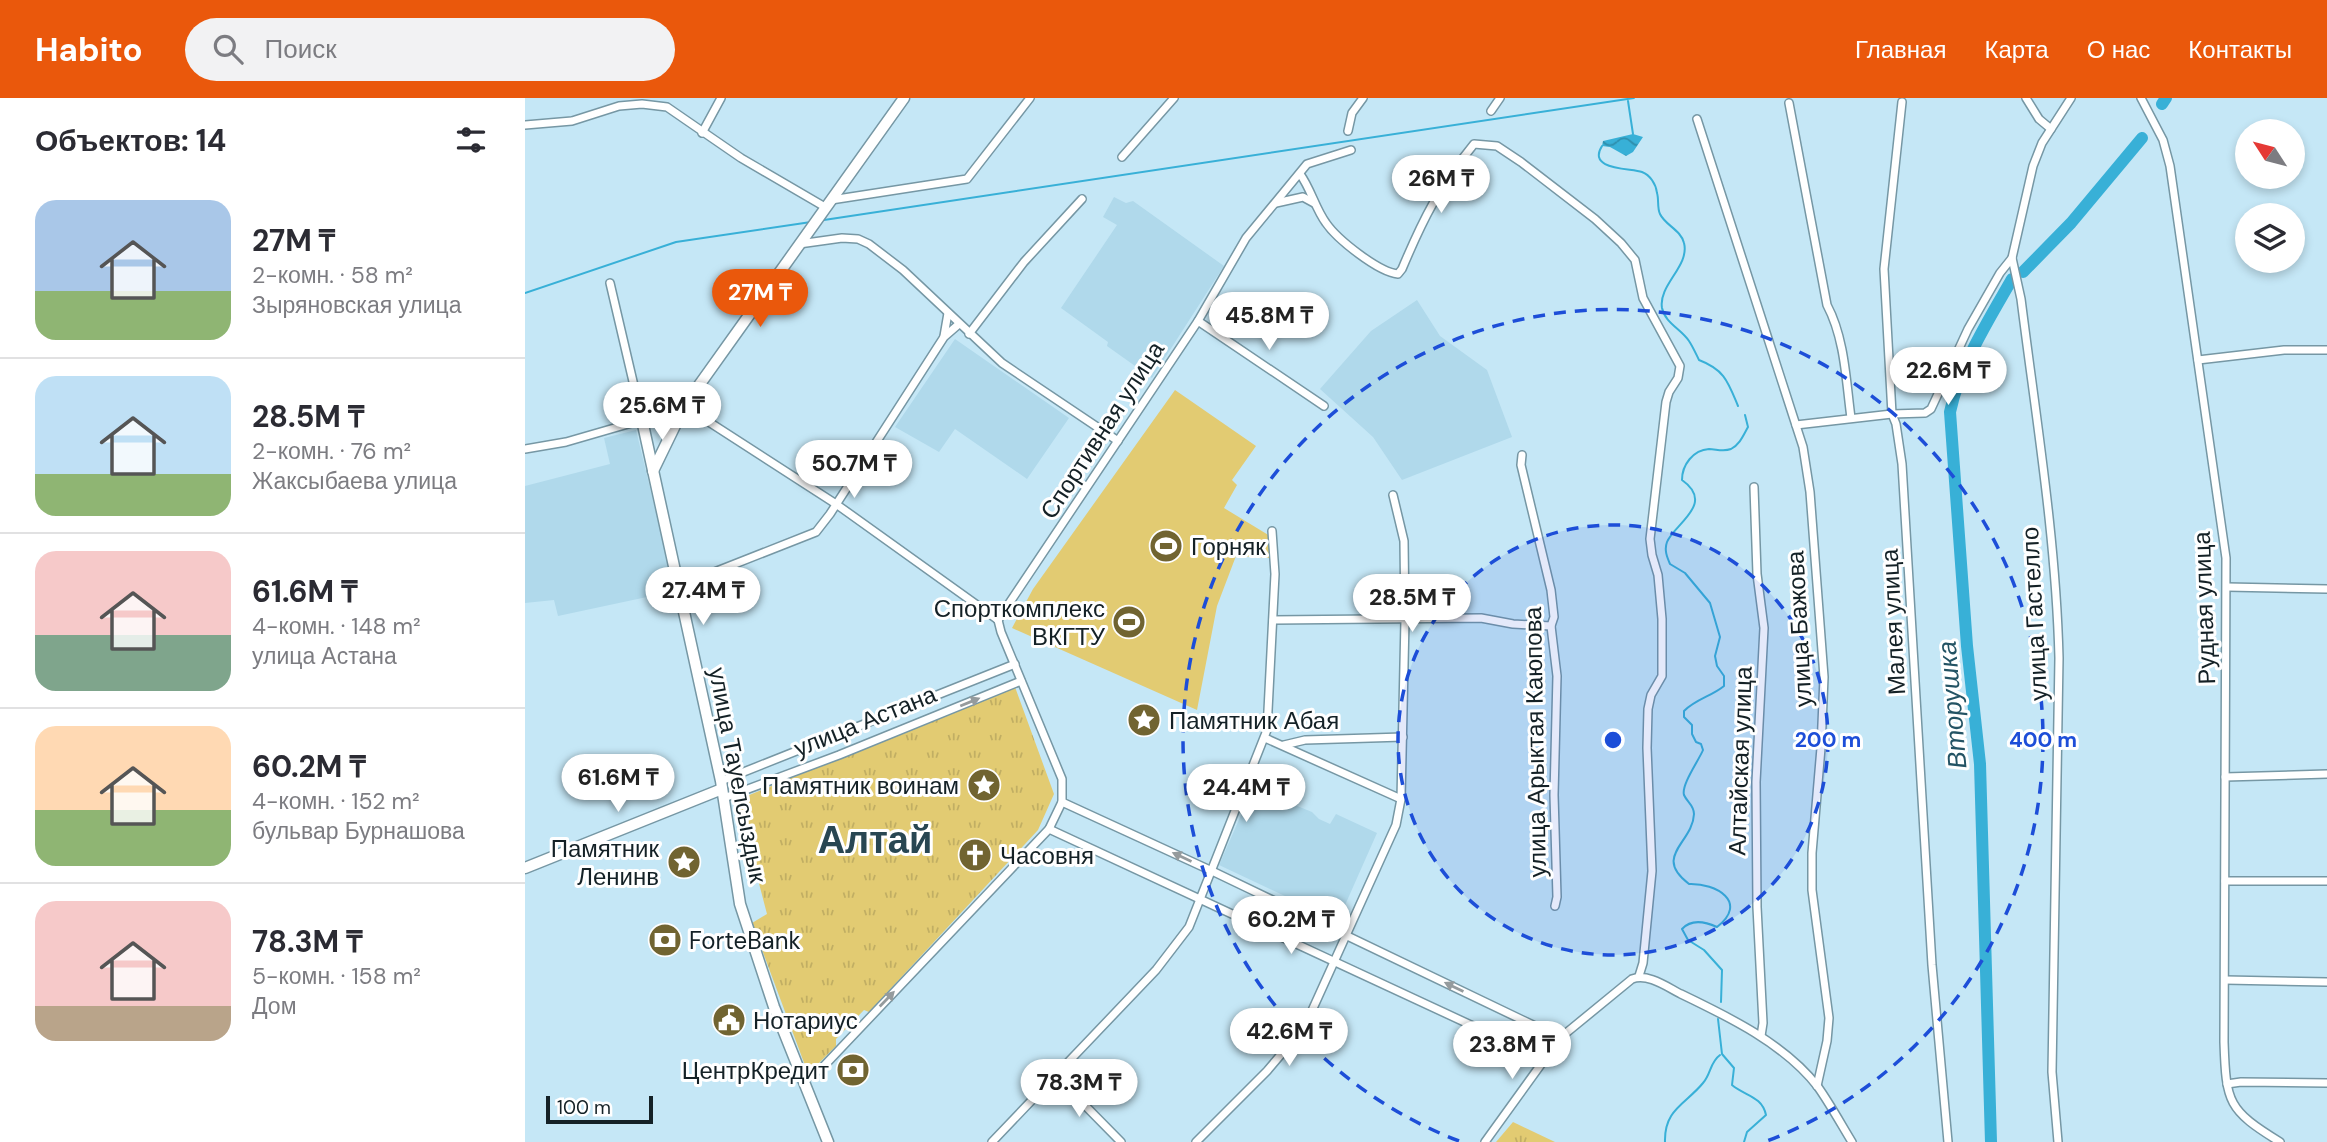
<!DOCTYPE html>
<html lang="ru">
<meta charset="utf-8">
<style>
body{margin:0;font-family:"DM Sans",sans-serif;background:#f2f2f3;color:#2b2b33;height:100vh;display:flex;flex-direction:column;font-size:26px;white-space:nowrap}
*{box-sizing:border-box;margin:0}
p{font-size:23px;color:#7c7c81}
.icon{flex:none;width:38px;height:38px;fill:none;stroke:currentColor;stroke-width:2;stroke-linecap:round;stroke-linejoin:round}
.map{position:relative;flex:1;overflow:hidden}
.panel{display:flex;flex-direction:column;background:#fff;width:525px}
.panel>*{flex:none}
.needle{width:46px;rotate:306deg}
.tools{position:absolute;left:1710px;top:21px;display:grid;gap:14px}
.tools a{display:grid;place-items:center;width:70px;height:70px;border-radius:50%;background:#fff;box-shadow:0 4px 10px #0003;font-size:35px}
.scale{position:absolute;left:21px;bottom:18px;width:107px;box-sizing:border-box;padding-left:7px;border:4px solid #142126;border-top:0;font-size:19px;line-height:24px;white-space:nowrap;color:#142126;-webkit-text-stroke:5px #fff;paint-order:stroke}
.price{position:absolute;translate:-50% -60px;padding:0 16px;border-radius:24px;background:#fff;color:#222;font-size:23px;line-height:46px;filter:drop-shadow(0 2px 4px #0008)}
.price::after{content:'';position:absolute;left:50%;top:42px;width:21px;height:16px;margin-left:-10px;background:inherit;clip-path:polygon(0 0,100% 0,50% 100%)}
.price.active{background:#ea580c;color:#fff}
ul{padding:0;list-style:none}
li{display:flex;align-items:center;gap:21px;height:175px;padding:0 35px}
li+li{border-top:2px solid #e1e1e2}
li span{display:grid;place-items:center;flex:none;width:196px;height:140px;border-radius:21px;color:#555}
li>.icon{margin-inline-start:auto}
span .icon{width:84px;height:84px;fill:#fffc;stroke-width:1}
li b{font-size:30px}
h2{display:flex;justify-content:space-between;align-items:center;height:84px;padding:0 35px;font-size:30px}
header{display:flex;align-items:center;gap:42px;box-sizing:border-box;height:98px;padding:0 35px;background:#ea580c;color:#fff}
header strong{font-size:33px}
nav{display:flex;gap:38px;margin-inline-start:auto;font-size:24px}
.search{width:490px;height:63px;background:#f2f2f3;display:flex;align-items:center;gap:18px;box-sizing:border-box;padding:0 24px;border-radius:38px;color:#7c7c81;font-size:26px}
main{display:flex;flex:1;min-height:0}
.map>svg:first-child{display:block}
.built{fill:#b0d9eb}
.grass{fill:#e2cb72}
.park{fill:url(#park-tufts)}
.water{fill:url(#water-waves)}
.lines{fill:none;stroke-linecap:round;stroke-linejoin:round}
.stream{stroke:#38b0d7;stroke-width:2}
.river{stroke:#38b0d7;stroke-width:12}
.street-casing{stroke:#7697a4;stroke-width:10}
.secondary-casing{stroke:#7697a4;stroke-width:13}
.street{stroke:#fff;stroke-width:7}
.secondary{stroke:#fff;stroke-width:10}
.oneway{fill:#959b9d}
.ring{fill:none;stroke:#1d4ed8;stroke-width:3.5;stroke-dasharray:12 9}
.labels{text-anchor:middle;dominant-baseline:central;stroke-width:6;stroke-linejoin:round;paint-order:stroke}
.street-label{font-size:24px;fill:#142126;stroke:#fff}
.poi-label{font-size:24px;fill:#142126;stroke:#fff;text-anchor:start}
.water-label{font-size:26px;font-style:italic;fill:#235364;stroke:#fff}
.town-label{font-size:38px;font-weight:bold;fill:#284652;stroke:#fff}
.centre{fill:#1d4ed8;stroke:#fff;stroke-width:3.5}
.ring-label{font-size:21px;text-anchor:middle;font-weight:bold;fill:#1d4ed8;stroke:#fff;stroke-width:6;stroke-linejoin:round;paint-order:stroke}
</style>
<header>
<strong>Habito</strong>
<div class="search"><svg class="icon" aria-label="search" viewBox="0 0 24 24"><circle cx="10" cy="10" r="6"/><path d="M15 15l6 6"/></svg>Поиск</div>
<nav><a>Главная</a><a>Карта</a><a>О нас</a><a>Контакты</a></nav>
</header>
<main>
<section class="panel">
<h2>Объектов: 14<svg class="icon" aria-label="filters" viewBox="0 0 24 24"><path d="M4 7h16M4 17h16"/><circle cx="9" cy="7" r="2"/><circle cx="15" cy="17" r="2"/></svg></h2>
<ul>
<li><span style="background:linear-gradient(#a9c7e8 65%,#8fb573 0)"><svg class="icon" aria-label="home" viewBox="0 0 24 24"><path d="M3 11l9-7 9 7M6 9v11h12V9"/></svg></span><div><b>27M ₸</b><p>2-комн. · 58 m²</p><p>Зыряновская улица</p></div></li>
<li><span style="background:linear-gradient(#bfe0f5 70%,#8fb573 0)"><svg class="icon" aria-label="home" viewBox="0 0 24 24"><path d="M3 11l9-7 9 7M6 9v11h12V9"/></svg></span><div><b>28.5M ₸</b><p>2-комн. · 76 m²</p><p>Жаксыбаева улица</p></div></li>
<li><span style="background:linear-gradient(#f6c9c9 60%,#7fa58c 0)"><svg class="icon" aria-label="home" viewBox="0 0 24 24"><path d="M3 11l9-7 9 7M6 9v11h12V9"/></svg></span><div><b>61.6M ₸</b><p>4-комн. · 148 m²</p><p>улица Астана</p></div></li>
<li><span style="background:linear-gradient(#ffd9b3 60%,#8fb573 0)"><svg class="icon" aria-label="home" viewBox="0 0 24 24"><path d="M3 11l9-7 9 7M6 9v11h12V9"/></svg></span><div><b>60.2M ₸</b><p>4-комн. · 152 m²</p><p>бульвар Бурнашова</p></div></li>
<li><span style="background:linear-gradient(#f6c9c9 75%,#b9a48a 0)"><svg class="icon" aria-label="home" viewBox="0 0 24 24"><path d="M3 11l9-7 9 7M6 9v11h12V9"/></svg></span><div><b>78.3M ₸</b><p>5-комн. · 158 m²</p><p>Дом</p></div></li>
</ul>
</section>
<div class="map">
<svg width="1802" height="1044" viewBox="0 0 1802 1044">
<defs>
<pattern id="park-tufts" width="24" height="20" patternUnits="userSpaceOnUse" patternTransform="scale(1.75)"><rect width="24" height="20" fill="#e2cb72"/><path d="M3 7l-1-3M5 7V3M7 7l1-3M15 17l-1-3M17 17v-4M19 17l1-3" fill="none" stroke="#c1ae63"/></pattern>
<pattern id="water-waves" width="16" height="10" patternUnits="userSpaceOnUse" patternTransform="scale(1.75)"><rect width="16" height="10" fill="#38b0d7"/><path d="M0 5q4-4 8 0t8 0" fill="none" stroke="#2e8fae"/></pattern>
</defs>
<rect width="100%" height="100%" fill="#c5e7f6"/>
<g class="built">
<path d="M 589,99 L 601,105 L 608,103 L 699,168 L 627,280 L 582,248 L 583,244 L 536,210 L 592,127 L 578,119 Z"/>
<path d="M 892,202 L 915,238 L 962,272 L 987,339 L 877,382 L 848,339 L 795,291 L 846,233 Z"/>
<path d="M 430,241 L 544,320 L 502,381 L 430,331 L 414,354 L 370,329 Z"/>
<path d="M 111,332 L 150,493 L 33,518 L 29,502 L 0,505 L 0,388 L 85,366 L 79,340 Z"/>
<path d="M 728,690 L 787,714 L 794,721 L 805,726 L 811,716 L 852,735 L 813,823 L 694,767 Z"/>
</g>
<path class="grass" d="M 650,292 L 731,348 L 707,382 L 712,387 L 699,410 L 745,438 L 745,460 L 711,458 L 692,508 L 672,612 L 487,530 L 508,491 Z"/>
<g class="park">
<path d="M 490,589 L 529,696 L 513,732 L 344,914 L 339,912 L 311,941 L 311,948 L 290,969 L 286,971 L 281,970 L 227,825 L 242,816 L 212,702 Z"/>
<path d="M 988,1024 L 1030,1044 L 971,1044 Z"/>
</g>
<path class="water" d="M 1108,36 L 1118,39 L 1108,54 L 1101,58 L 1085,49 L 1077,48 L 1078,43 Z"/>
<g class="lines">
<g class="stream">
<path d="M 1103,3 L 1108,36"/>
<path d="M 1077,48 C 1062,72 1104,70 1117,74 C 1125,77 1131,86 1132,95 C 1134,101 1132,110 1135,116 C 1140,127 1156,132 1159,145 C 1165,168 1133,187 1137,210 C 1140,225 1156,231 1164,243 C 1168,249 1171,256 1174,262 C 1200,272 1203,284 1213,308"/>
<path d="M 299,122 L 1109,0"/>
<path d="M 0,195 L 151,144 L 286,124"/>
<path d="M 1196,904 L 1197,872 L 1179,852 L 1163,842 L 1157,831 C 1167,820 1181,824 1192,829 C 1224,804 1191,785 1164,786 C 1127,758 1168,745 1169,716 C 1169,707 1162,704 1159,697 C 1156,687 1174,662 1178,652 L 1176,646 L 1171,644 L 1167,636 L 1167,627 L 1159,619 L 1159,613 C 1171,601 1187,598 1199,588 L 1199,578 L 1192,568 L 1190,558 L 1195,539 L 1185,505 L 1160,475 L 1145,466 C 1142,459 1139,452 1142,444 C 1149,426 1191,406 1157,382 C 1157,367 1168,352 1184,351 C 1191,351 1198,354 1206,351 C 1215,346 1218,338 1223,329 L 1220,317"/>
<path d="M 1193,921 L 1197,956 L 1209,970 L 1207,987 C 1220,998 1237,998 1241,1017 L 1222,1034 L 1219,1044"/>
<path d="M 1140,1044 C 1139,1011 1161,1006 1178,985 C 1186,976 1185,964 1195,957"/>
</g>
<g class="river">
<path d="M 1637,6 L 1641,0"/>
<path d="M 1498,174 L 1546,125 L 1617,40"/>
<path d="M 1466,1044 L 1455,666 L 1442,548 L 1425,314 C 1435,267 1463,223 1487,181"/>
</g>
<defs>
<g id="street">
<path d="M 1501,0 L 1514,21 L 1526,31"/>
<path d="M 1616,0 L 1638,42 L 1645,68 L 1701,460 L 1699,944 C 1701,1005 1703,1012 1755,1044"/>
<path d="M 1377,4 L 1359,171 L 1367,316 L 1371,326 L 1377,366 L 1407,867 L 1423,1044"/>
<path d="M 1264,5 L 1302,207 C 1320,241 1321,283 1326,320"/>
<path d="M 966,13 L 975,0"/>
<path d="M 1172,21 L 1278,349 L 1285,394 L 1299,579 L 1296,650 L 1287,755 L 1287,792 L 1304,920 L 1302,943 L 1292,988"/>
<path d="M 0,27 L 47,23 L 94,8 L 117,6 L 142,9 L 216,60 L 300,109"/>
<path d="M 823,33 L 827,15 L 838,0"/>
<path d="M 177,35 L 196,0"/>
<path d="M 597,59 L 649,0"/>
<path d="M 775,76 C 786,91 790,110 801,125 C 812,141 853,174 873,176 L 877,171 C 898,121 914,89 949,46 L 972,48 L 996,64 L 1070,121 L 1096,145 L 1110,162 L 1118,200 L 1155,268 L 1153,280 L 1144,294 L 1141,304 L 1125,441 L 1127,457 L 1133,477 L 1137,521 L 1137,578 L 1126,597 L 1123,611 L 1122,650 L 1127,773 L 1118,865 L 1114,878"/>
<path d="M 306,102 L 442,81 L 505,0"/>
<path d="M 751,105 L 778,99 L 789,105"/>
<path d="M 274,146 L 317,140 L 333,141 L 344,146 L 378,172 L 477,265 L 593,343"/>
<path d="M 673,223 L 799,308"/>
<path d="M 444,236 L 499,164 L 557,101"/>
<path d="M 419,238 L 423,215"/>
<path d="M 1673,262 L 1759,252 L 1802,252"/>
<path d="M 166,301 L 184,324 L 311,406 L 473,522"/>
<path d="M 1271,327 L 1367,316 L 1400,315 L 1406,311 L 1443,231 L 1475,175 L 1487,160"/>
<path d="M 0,351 L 41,344 L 117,322 L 85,185"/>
<path d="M 997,357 L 996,367 L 1026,492 L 1029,519 L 1026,528 L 1032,578 L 1029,697 L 1032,799 L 1030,808"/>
<path d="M 1229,389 L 1232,476 L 1239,530 L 1231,684 L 1232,809 L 1238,925 L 1236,938"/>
<path d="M 154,488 L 291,434 L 305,416 L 419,239 L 434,226"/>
<path d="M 1702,489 L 1802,491"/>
<path d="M 473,522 L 673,223 L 721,140 L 782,66 L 826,52"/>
<path d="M 748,522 L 956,520 L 988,526 L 1026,528"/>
<path d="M 740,640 L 876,701"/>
<path d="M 759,647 L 780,642 L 878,639"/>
<path d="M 1700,679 L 1802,676"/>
<path d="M 196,683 L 490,566"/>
<path d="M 199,700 L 314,657 L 496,583"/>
<path d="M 537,704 L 687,773 L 1035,940"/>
<path d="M 524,731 L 1019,961"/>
<path d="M 1700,783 L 1802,783"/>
<path d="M 1700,882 L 1802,884"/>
<path d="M 531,978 L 596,1044"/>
<path d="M 278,982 L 297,970 L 524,731 L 537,704 L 537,681 L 476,534 L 473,522"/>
<path d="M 1702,986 L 1716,984 L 1802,985"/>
<path d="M 467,1044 L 631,872 L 664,829 L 742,632 L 750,476 L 747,433"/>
<path d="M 671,1044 L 742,973 L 780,928 L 871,727 L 876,701 L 880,522 L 879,443 L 868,397"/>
<path d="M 960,1044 L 1035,940 L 1107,881 C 1123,875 1142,889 1156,896 C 1204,919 1260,946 1293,989 C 1305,1006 1316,1026 1327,1044"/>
<path d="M 1533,1044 L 1527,974 L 1534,560 C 1531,440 1511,320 1496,201 L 1487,160 L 1508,68 L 1517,45 L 1546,0"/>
</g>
<g id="secondary">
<path d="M 160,307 L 117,322 L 196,683 L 215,806 L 249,909 L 303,1044"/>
<path d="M 128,373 L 160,307 L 379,0"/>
<path d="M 0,770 L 197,691"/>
</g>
</defs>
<use href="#street" class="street-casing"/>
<use href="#secondary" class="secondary-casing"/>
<use href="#street" class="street"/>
<use href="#secondary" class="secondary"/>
</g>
<defs><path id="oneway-solid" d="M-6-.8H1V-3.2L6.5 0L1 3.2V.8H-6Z" transform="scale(1.75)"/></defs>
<g class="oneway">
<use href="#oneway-solid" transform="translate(445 604) rotate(-22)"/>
<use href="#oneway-solid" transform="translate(657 759) rotate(-155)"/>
<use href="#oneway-solid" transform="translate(929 889) rotate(-154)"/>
<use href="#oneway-solid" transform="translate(362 901) rotate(-46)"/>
</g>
<circle cx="1088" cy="642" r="215" fill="#1d4ed8" fill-opacity=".12"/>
<g class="ring">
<circle cx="1088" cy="642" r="215"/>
<path d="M934 1043A430 430 0 1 1 1242 1043"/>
</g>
<defs>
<symbol id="stadium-disc" viewBox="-11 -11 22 22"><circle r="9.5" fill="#716431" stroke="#fff"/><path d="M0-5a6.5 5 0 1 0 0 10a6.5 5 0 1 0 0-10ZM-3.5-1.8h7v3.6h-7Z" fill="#fff"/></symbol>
<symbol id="sight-disc" viewBox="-11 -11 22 22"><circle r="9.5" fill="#716431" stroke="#fff"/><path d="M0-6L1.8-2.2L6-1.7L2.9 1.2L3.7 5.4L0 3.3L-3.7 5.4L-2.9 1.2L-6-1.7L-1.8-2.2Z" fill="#fff"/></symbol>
<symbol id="church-disc" viewBox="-11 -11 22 22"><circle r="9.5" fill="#716431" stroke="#fff"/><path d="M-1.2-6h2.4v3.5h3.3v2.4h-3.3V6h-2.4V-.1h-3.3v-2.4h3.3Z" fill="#fff"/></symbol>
<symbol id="bank-disc" viewBox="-11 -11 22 22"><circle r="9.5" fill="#716431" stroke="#fff"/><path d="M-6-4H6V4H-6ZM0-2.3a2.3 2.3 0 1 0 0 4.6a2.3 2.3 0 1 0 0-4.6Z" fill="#fff"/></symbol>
<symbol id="civic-disc" viewBox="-11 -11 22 22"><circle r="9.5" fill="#716431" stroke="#fff"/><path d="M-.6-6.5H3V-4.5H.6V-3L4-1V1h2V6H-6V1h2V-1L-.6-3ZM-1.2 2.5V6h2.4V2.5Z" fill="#fff"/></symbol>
</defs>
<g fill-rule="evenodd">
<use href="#stadium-disc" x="622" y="429" width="38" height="38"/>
<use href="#stadium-disc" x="585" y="505" width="38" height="38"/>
<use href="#sight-disc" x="600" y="603" width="38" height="38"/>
<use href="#sight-disc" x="440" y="668" width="38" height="38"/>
<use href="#church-disc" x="431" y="738" width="38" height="38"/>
<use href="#sight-disc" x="140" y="745" width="38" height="38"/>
<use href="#bank-disc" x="121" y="823" width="38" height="38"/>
<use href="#civic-disc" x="185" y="903" width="38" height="38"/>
<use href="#bank-disc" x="309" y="953" width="38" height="38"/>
</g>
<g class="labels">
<g class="street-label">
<text transform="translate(577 332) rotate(-57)">Спортивная улица</text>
<text transform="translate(1679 510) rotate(-92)">Рудная улица</text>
<text transform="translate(1509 516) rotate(-93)">улица Гастелло</text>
<text transform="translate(1368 524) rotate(-93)">Малея улица</text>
<text transform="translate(1274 531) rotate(-93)">улица Бажова</text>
<text transform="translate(340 623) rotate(-22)">улица Астана</text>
<text transform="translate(1010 644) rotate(-91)">улица Арыктая Каюпова</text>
<text transform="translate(1215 663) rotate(-88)">Алтайская улица</text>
<text transform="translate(213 677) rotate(79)">улица Тауелсыздык</text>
</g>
<g class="poi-label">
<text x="666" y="448">Горняк</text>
<text x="580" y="510" text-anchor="end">Спорткомплекс<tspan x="580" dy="28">ВКГТУ</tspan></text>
<text x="644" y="622">Памятник Абая</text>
<text x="434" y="687" text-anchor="end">Памятник воинам</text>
<text x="134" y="750" text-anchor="end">Памятник<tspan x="134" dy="28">Ленинв</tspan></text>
<text x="475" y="757">Часовня</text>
<text x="164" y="842">ForteBank</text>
<text x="228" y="922">Нотариус</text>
<text x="304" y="972" text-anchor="end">ЦентрКредит</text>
</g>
<g class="water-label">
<text transform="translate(1427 607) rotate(-95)">Вторушка</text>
</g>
<g class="town-label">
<text x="350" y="742">Алтай</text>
</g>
</g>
<circle cx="1088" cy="642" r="10" class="centre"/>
<g class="ring-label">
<text x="1303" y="649">200 m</text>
<text x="1518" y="649">400 m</text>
</g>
</svg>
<div class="tools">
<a><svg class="needle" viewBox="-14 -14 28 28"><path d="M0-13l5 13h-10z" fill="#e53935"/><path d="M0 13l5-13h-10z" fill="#7c7c81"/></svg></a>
<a><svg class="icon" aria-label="layers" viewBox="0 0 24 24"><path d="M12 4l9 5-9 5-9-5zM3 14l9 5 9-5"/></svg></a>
</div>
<div class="scale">100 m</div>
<b class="price" style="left:916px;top:117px">26M ₸</b>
<b class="price active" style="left:235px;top:231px">27M ₸</b>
<b class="price" style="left:744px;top:254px">45.8M ₸</b>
<b class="price" style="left:1423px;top:309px">22.6M ₸</b>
<b class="price" style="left:137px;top:344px">25.6M ₸</b>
<b class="price" style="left:329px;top:402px">50.7M ₸</b>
<b class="price" style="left:178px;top:529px">27.4M ₸</b>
<b class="price" style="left:887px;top:536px">28.5M ₸</b>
<b class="price" style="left:93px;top:716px">61.6M ₸</b>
<b class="price" style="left:721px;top:726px">24.4M ₸</b>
<b class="price" style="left:766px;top:858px">60.2M ₸</b>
<b class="price" style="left:764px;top:970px">42.6M ₸</b>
<b class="price" style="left:987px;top:983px">23.8M ₸</b>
<b class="price" style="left:554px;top:1021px">78.3M ₸</b>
</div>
</main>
